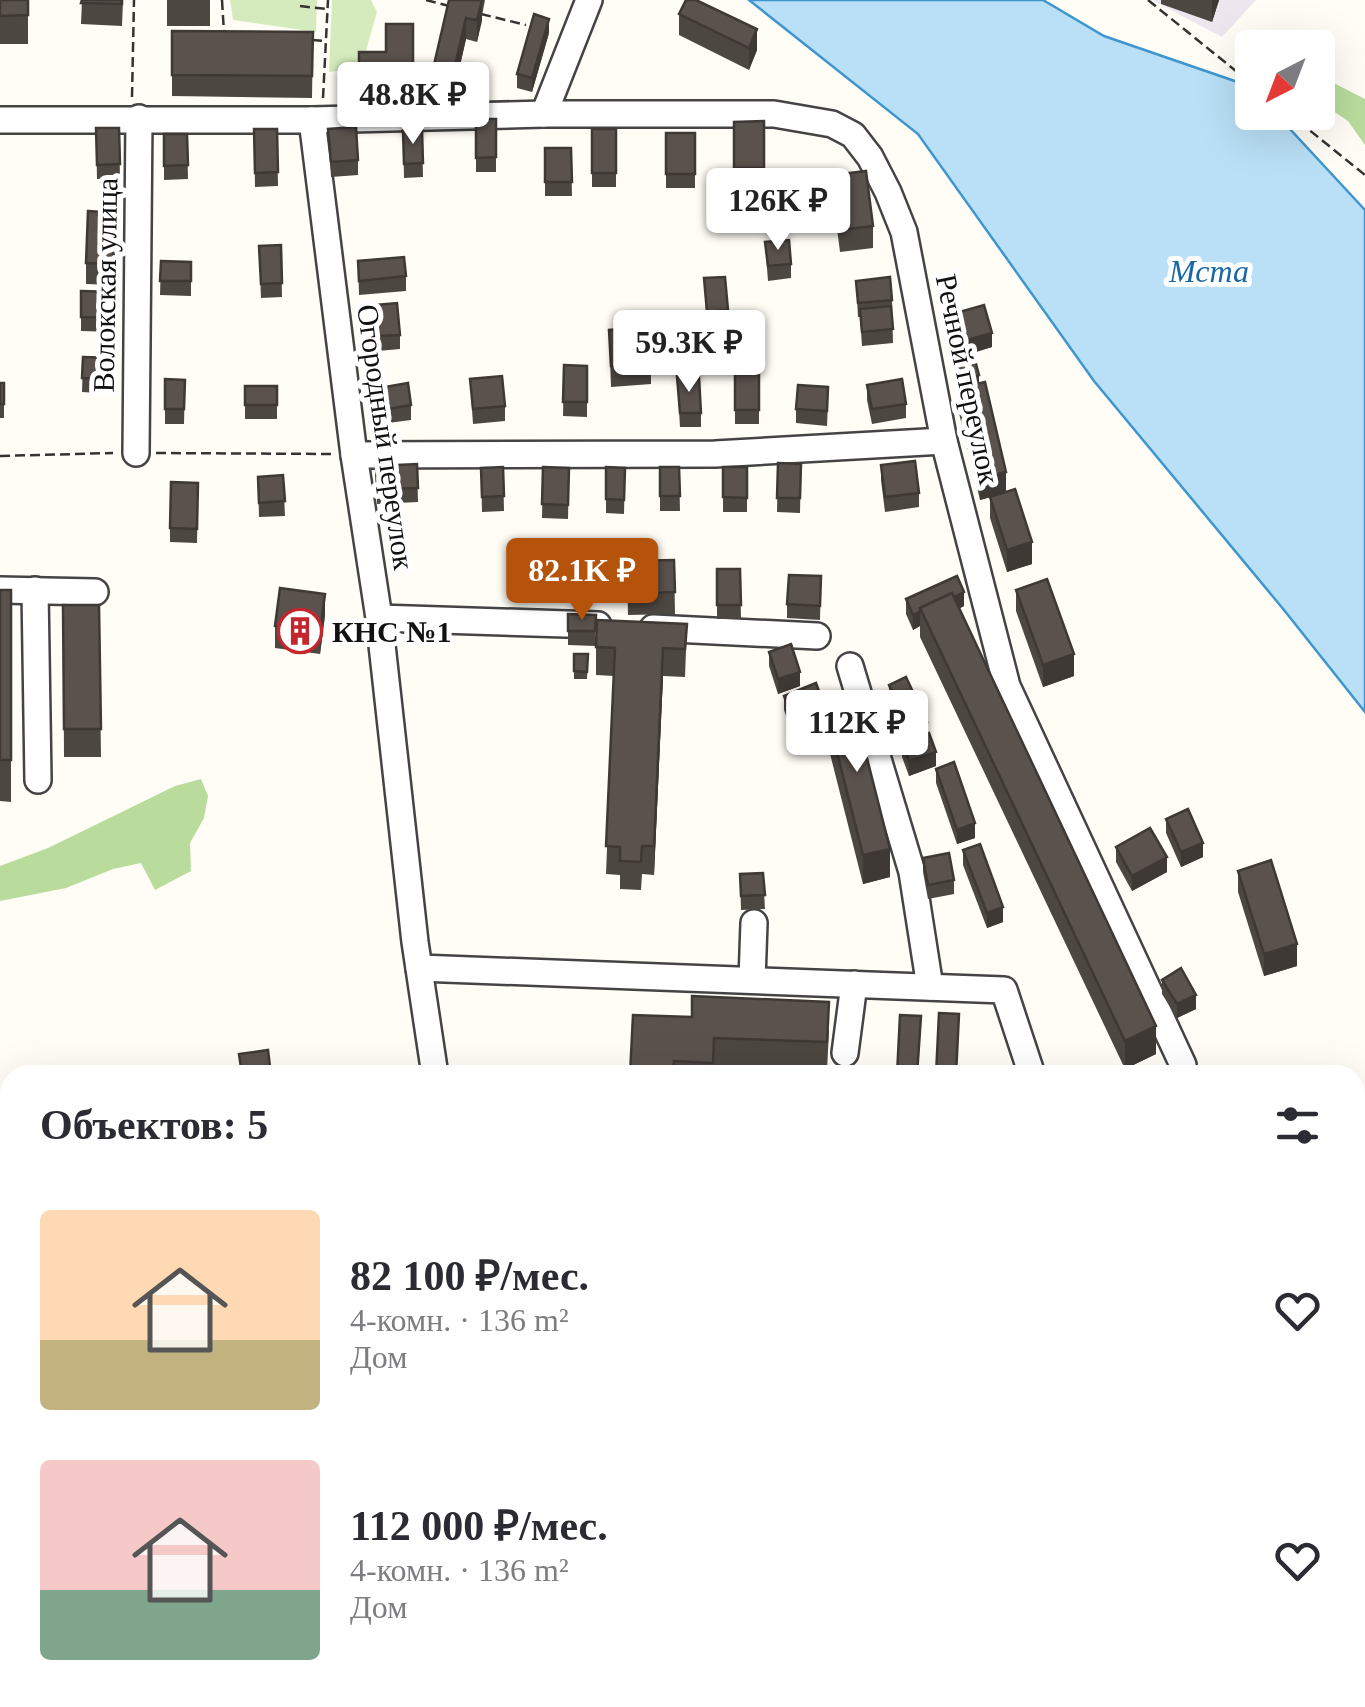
<!DOCTYPE html>
<html lang="ru">
<meta charset="utf-8">
<style>
body{margin:0;font-family:"Times New Roman",serif;background:#f7f7f7;color:#2b2b33;height:100vh;display:flex;flex-direction:column;font-size:38px;white-space:nowrap}
*{box-sizing:border-box;margin:0}
p{font-size:32px;color:#7c7c81}
.icon{flex:none;width:55px;height:55px;fill:none;stroke:currentColor;stroke-width:2;stroke-linecap:round;stroke-linejoin:round}
.map{position:relative;flex:1;overflow:hidden}
.side{position:absolute;left:0px;top:1065px;width:1365px;height:642px;display:flex;flex-direction:column;background:#fff;border-radius:30px 30px 0 0;box-shadow:0 10px 40px #0002}
.side>*{flex:none}
.needle{width:65px;rotate:222deg}
.tools{position:absolute;left:1235px;top:30px;display:grid;gap:20px}
.tools a{display:grid;place-items:center;width:100px;height:100px;border-radius:10px;background:#fff;box-shadow:0 10px 40px #0002;font-size:50px}
.price{position:absolute;translate:-50% -85px;padding:0 22px;border-radius:10px;background:#fff;color:#222;font-size:32px;line-height:65px;filter:drop-shadow(0 2px 5px #0008)}
.price::after{content:'';position:absolute;left:50%;top:60px;width:30px;height:22px;margin-left:-15px;background:inherit;clip-path:polygon(0 0,100% 0,50% 100%)}
.price.selected{background:#b45309;color:#fff}
ul{padding:0;list-style:none}
li{display:flex;align-items:center;gap:30px;height:250px;padding:0 40px}
li span{display:grid;place-items:center;flex:none;width:280px;height:200px;border-radius:10px;color:#555}
li>.icon{margin-inline-start:auto}
span .icon{width:120px;height:120px;fill:#fffc;stroke-width:1}
li b{font-size:42px}
h2{display:flex;justify-content:space-between;align-items:center;height:120px;padding:0 40px;font-size:42px}
.map>svg:first-child{display:block}
.industrial{fill:#eee6ef}
.green{fill:#d5ebbd}
.forest{fill:#b9dc9c}
.water{fill:#b9e0f7;stroke:#3f96cf;stroke-width:2.5}
.lines{fill:none;stroke-linecap:round;stroke-linejoin:round}
.minor-casing{stroke:#444;stroke-width:30}
.path{stroke:#333;stroke-width:2.5;stroke-dasharray:10 5;stroke-linecap:butt}
.minor{stroke:#fff;stroke-width:25}
.wall{fill:#4d4742}
.shaded-wall{fill:#3f3936}
.building{fill:#5a524d;stroke:#3f3936;stroke-width:2.5}
.labels{text-anchor:middle;dominant-baseline:central;stroke-width:10;stroke-linejoin:round;paint-order:stroke}
.street-label{font-size:30px;fill:#111;stroke:#fff}
.poi-label{font-size:30px;font-weight:bold;fill:#111;stroke:#fff;text-anchor:start}
.water-label{font-size:32px;font-style:italic;fill:#1768a6;stroke:#fff}
</style>
<div class="map">
<svg width="1365" height="1707" viewBox="0 0 1365 1707">
<rect width="100%" height="100%" fill="#fffdf5"/>
<g class="industrial">
<path d="M 1152,0 L 1256,0 L 1222,37 Z"/>
<rect x="920" y="1698" width="159" height="9"/>
</g>
<g class="green">
<path d="M 230,0 L 317,0 L 316,32 L 233,20 Z"/>
<path d="M 332,0 L 371,0 L 377,12 L 361,68 L 329,72 Z"/>
<path d="M 1365,1207 L 1365,1590 L 1355,1557 L 1355,1216 Z"/>
<path d="M 10,1318 L 10,1576 L 0,1566 L 0,1322 Z"/>
<path d="M 0,1601 L 10,1612 L 10,1698 L 148,1698 L 163,1707 L 0,1707 Z"/>
<path d="M 197,1698 L 808,1698 L 809,1707 L 217,1707 Z"/>
</g>
<g class="forest">
<path d="M 1318,75 L 1365,99 L 1365,145 L 1348,121 L 1318,101 Z"/>
<path d="M 201,779 L 208,796 L 204,818 L 190,843 L 191,871 L 155,890 L 141,863 L 113,869 L 66,888 L 0,901 L 0,866 L 48,848 L 175,786 Z"/>
</g>
<path class="water" d="M 749,0 L 1043,0 L 1104,36 L 1252,87 L 1252,112 L 1275,113 L 1365,210 L 1365,712 L 1284,610 L 1094,381 L 918,134 Z"/>
<g class="lines">
<defs>
<g id="minor">
<path d="M 544,114 L 589,0"/>
<path d="M 0,120 L 312,120 L 544,114 L 774,114 L 832,124 L 853,135 L 870,157 L 888,192 L 904,232 L 944,441 L 1007,686 L 1183,1065"/>
<path d="M 312,120 L 354,455 L 379,618 L 415,942 L 435,1075"/>
<path d="M 136,453 L 139,118"/>
<path d="M 354,455 L 715,454 L 944,441"/>
<path d="M 0,590 L 95,592"/>
<path d="M 35,590 L 38,780"/>
<path d="M 379,618 L 598,625"/>
<path d="M 653,628 L 817,636"/>
<path d="M 850,666 L 912,872 L 930,987"/>
<path d="M 419,968 L 1004,990 L 1032,1075"/>
<path d="M 752,980 L 754,923"/>
<path d="M 845,1053 L 854,984"/>
<path d="M 0,1361 L 10,1361"/>
</g>
</defs>
<use href="#minor" class="minor-casing"/>
<g class="path">
<path d="M 222,0 L 224,33"/>
<path d="M 426,0 L 449,6"/>
<path d="M 1148,0 L 1252,84"/>
<path d="M 300,6 L 326,9"/>
<path d="M 481,14 L 526,25"/>
<path d="M 312,40 L 325,41"/>
<path d="M 132,97 L 134,0"/>
<path d="M 323,98 L 328,0"/>
<path d="M 1287,112 L 1365,175"/>
<path d="M 156,453 L 333,454"/>
<path d="M 0,456 L 113,453"/>
</g>
<use href="#minor" class="minor"/>
</g>
<g class="wall">
<rect x="0" y="0" width="28" height="44"/>
<path d="M 82,0 L 123,0 L 122,26 L 81,24 Z"/>
<rect x="167" y="0" width="43" height="26"/>
<path d="M 449,0 L 485,0 L 477,42 L 466,39 L 453,96 L 433,91 L 433,69 Z"/>
<path d="M 1161,0 L 1219,0 L 1212,22 L 1161,4 Z"/>
<path d="M 679,14 L 757,50 L 749,70 L 679,35 Z"/>
<path d="M 413,24 L 413,92 L 359,92 L 359,52 L 386,52 Z"/>
<path d="M 172,31 L 313,32 L 312,98 L 172,96 Z"/>
<path d="M 549,33 L 532,92 L 517,88 L 517,74 Z"/>
<rect x="476" y="119" width="20" height="53"/>
<path d="M 764,121 L 764,190 L 734,190 L 734,122 Z"/>
<path d="M 96,128 L 119,128 L 120,179 L 97,179 Z"/>
<path d="M 254,129 L 277,129 L 278,186 L 255,187 Z"/>
<path d="M 328,129 L 358,160 L 358,175 L 331,177 Z"/>
<rect x="592" y="129" width="24" height="58"/>
<path d="M 403,130 L 422,130 L 423,177 L 404,178 Z"/>
<rect x="666" y="133" width="29" height="55"/>
<path d="M 164,134 L 187,134 L 188,179 L 164,180 Z"/>
<path d="M 545,148 L 571,148 L 572,196 L 545,196 Z"/>
<path d="M 833,175 L 873,226 L 873,248 L 840,252 L 833,197 Z"/>
<path d="M 116,234 L 113,285 L 86,284 L 86,263 Z"/>
<path d="M 765,242 L 791,264 L 791,278 L 768,281 Z"/>
<path d="M 281,245 L 282,297 L 261,298 L 259,246 Z"/>
<path d="M 161,261 L 191,262 L 191,296 L 160,295 Z"/>
<path d="M 358,261 L 406,276 L 406,291 L 359,295 Z"/>
<path d="M 704,278 L 728,310 L 728,324 L 707,326 Z"/>
<path d="M 856,281 L 892,300 L 893,343 L 862,346 L 860,317 L 858,317 Z"/>
<path d="M 81,291 L 116,292 L 115,332 L 81,331 Z"/>
<path d="M 376,305 L 400,335 L 400,349 L 378,351 Z"/>
<path d="M 945,316 L 992,347 L 973,353 L 979,383 L 1006,492 L 1032,564 L 1007,572 L 990,518 L 990,497 L 980,500 L 958,409 L 958,388 L 952,364 L 952,354 L 945,331 Z"/>
<path d="M 609,330 L 651,363 L 651,384 L 611,387 Z"/>
<path d="M 83,357 L 115,358 L 114,394 L 82,392 Z"/>
<path d="M 564,365 L 587,366 L 587,417 L 563,416 Z"/>
<rect x="735" y="374" width="24" height="50"/>
<path d="M 677,376 L 701,413 L 701,427 L 680,427 Z"/>
<path d="M 165,379 L 185,380 L 184,424 L 165,424 Z"/>
<path d="M 470,379 L 505,406 L 505,421 L 473,424 Z"/>
<rect x="0" y="383" width="4" height="35"/>
<path d="M 867,385 L 906,404 L 906,418 L 872,424 L 867,400 Z"/>
<rect x="245" y="386" width="32" height="33"/>
<path d="M 385,387 L 411,405 L 411,420 L 388,423 L 385,401 Z"/>
<path d="M 828,401 L 827,426 L 796,423 L 796,409 Z"/>
<path d="M 778,463 L 801,464 L 800,513 L 777,512 Z"/>
<path d="M 417,464 L 418,502 L 377,504 L 376,466 Z"/>
<path d="M 881,465 L 919,493 L 919,507 L 885,512 L 881,480 Z"/>
<path d="M 503,467 L 504,511 L 482,512 L 481,468 Z"/>
<path d="M 543,467 L 569,468 L 568,519 L 542,518 Z"/>
<path d="M 606,467 L 625,468 L 624,514 L 606,513 Z"/>
<path d="M 660,467 L 679,467 L 680,511 L 660,511 Z"/>
<rect x="723" y="467" width="24" height="45"/>
<path d="M 283,475 L 285,516 L 259,517 L 258,477 Z"/>
<path d="M 198,483 L 197,543 L 170,542 L 170,528 Z"/>
<path d="M 674,560 L 675,614 L 628,615 L 627,561 Z"/>
<path d="M 717,569 L 740,569 L 741,619 L 717,619 Z"/>
<path d="M 821,576 L 820,620 L 787,618 L 787,604 Z"/>
<path d="M 0,590 L 11,590 L 11,802 L 0,801 Z"/>
<path d="M 1016,590 L 1074,676 L 1043,687 L 1016,611 Z"/>
<path d="M 906,599 L 964,606 L 959,609 L 1156,1054 L 1125,1069 L 920,637 L 920,626 L 913,630 L 906,614 Z"/>
<path d="M 63,605 L 99,605 L 101,757 L 64,757 Z"/>
<path d="M 568,614 L 596,615 L 595,646 L 568,645 Z"/>
<path d="M 325,615 L 320,654 L 275,648 L 275,626 Z"/>
<path d="M 687,624 L 685,677 L 663,676 L 654,875 L 642,874 L 641,890 L 620,889 L 620,875 L 606,874 L 614,676 L 596,675 L 596,647 Z"/>
<path d="M 769,652 L 800,686 L 778,694 L 769,666 Z"/>
<path d="M 574,654 L 588,654 L 587,679 L 574,679 Z"/>
<path d="M 889,685 L 927,734 L 936,766 L 909,776 L 902,757 L 902,743 L 908,741 L 889,699 Z"/>
<path d="M 784,696 L 824,705 L 824,701 L 890,877 L 863,884 L 824,730 L 824,720 L 792,732 L 784,710 Z"/>
<path d="M 936,769 L 975,838 L 957,844 L 936,783 Z"/>
<path d="M 1166,819 L 1203,857 L 1181,867 L 1166,833 Z"/>
<path d="M 1116,847 L 1167,872 L 1132,891 L 1116,862 Z"/>
<path d="M 963,850 L 1003,922 L 987,928 L 963,865 Z"/>
<path d="M 923,858 L 954,880 L 954,894 L 928,899 L 923,872 Z"/>
<path d="M 1238,871 L 1297,966 L 1264,976 L 1238,892 Z"/>
<path d="M 763,873 L 765,909 L 741,910 L 740,874 Z"/>
<path d="M 1162,980 L 1196,1009 L 1177,1018 L 1162,994 Z"/>
<path d="M 633,1015 L 829,1030 L 827,1071 L 714,1066 L 714,1075 L 630,1075 Z"/>
</g>
<g class="shaded-wall">
<path d="M 482,0 L 482,21 L 477,42 L 477,20 Z"/>
<path d="M 1212,0 L 1219,0 L 1212,22 Z"/>
<path d="M 466,18 L 466,39 L 453,96 L 453,74 Z"/>
<path d="M 549,19 L 549,33 L 532,92 L 532,78 Z"/>
<path d="M 757,29 L 757,50 L 749,70 L 749,48 Z"/>
<path d="M 992,333 L 992,347 L 954,358 L 953,344 Z"/>
<path d="M 979,375 L 979,389 L 960,394 L 960,380 Z"/>
<path d="M 1006,472 L 1006,493 L 980,500 L 980,478 Z"/>
<path d="M 1032,542 L 1032,564 L 1007,572 L 1007,550 Z"/>
<path d="M 964,592 L 964,606 L 927,623 L 922,611 Z"/>
<path d="M 325,594 L 325,615 L 320,654 L 320,632 Z"/>
<path d="M 920,612 L 920,626 L 913,630 L 913,615 Z"/>
<path d="M 663,648 L 663,676 L 654,875 L 654,846 Z"/>
<path d="M 1074,654 L 1074,676 L 1043,687 L 1043,665 Z"/>
<path d="M 800,672 L 800,686 L 778,694 L 778,679 Z"/>
<path d="M 824,705 L 824,720 L 792,732 L 792,717 Z"/>
<path d="M 927,722 L 927,736 L 909,744 L 909,730 Z"/>
<path d="M 936,752 L 936,766 L 909,776 L 909,761 Z"/>
<path d="M 975,823 L 975,838 L 957,844 L 957,830 Z"/>
<path d="M 1203,843 L 1203,857 L 1181,867 L 1181,852 Z"/>
<path d="M 890,849 L 890,877 L 863,884 L 863,855 Z"/>
<path d="M 1167,857 L 1167,872 L 1132,891 L 1132,876 Z"/>
<path d="M 1003,907 L 1003,922 L 987,928 L 987,913 Z"/>
<path d="M 1297,944 L 1297,966 L 1264,976 L 1264,954 Z"/>
<path d="M 1196,995 L 1196,1009 L 1177,1018 L 1177,1004 Z"/>
<path d="M 1156,1026 L 1156,1054 L 1125,1069 L 1125,1041 Z"/>
</g>
<g class="building">
<path d="M 0,0 L 28,0 L 28,15 L 0,16 Z"/>
<path d="M 82,0 L 122,0 L 122,4 L 81,3 Z"/>
<path d="M 449,0 L 482,0 L 477,20 L 466,18 L 453,74 L 433,69 Z"/>
<path d="M 686,0 L 696,0 L 757,29 L 749,48 L 679,14 Z"/>
<path d="M 534,14 L 549,19 L 532,78 L 517,74 Z"/>
<path d="M 386,24 L 413,24 L 413,70 L 359,70 L 359,52 L 386,52 Z"/>
<path d="M 172,31 L 313,32 L 312,76 L 172,75 Z"/>
<path d="M 476,119 L 496,119 L 496,157 L 476,158 Z"/>
<path d="M 764,121 L 764,168 L 734,168 L 734,122 Z"/>
<path d="M 356,127 L 358,160 L 331,162 L 328,129 Z"/>
<path d="M 96,128 L 119,128 L 120,164 L 97,165 Z"/>
<path d="M 254,129 L 277,129 L 278,172 L 255,173 Z"/>
<rect x="592" y="129" width="24" height="44"/>
<path d="M 403,130 L 422,130 L 423,163 L 404,164 Z"/>
<rect x="666" y="133" width="29" height="41"/>
<path d="M 164,134 L 187,134 L 188,165 L 164,166 Z"/>
<path d="M 545,148 L 571,148 L 572,182 L 545,182 Z"/>
<path d="M 866,171 L 873,226 L 840,230 L 833,175 Z"/>
<path d="M 88,211 L 116,213 L 113,264 L 86,263 Z"/>
<path d="M 789,240 L 791,264 L 768,266 L 765,242 Z"/>
<path d="M 281,245 L 282,283 L 261,284 L 259,246 Z"/>
<path d="M 404,257 L 406,276 L 359,281 L 358,261 Z"/>
<path d="M 161,261 L 191,262 L 191,281 L 160,281 Z"/>
<path d="M 725,277 L 728,310 L 707,312 L 704,278 Z"/>
<path d="M 890,277 L 892,300 L 858,303 L 856,281 Z"/>
<path d="M 81,291 L 116,292 L 115,318 L 81,317 Z"/>
<path d="M 397,303 L 400,335 L 378,336 L 376,305 Z"/>
<path d="M 984,305 L 992,333 L 953,344 L 945,316 Z"/>
<path d="M 891,306 L 893,329 L 862,332 L 860,309 Z"/>
<path d="M 649,327 L 651,363 L 611,366 L 609,330 Z"/>
<path d="M 971,345 L 979,375 L 960,380 L 952,350 Z"/>
<path d="M 83,357 L 115,358 L 114,379 L 82,378 Z"/>
<path d="M 564,365 L 587,366 L 587,402 L 563,402 Z"/>
<rect x="735" y="374" width="24" height="36"/>
<path d="M 502,376 L 505,406 L 473,409 L 470,379 Z"/>
<path d="M 677,376 L 699,377 L 701,413 L 680,413 Z"/>
<path d="M 165,379 L 185,380 L 184,409 L 165,409 Z"/>
<path d="M 902,379 L 906,404 L 872,409 L 867,385 Z"/>
<path d="M 985,382 L 1006,472 L 980,478 L 958,388 Z"/>
<rect x="0" y="383" width="4" height="21"/>
<path d="M 408,383 L 411,405 L 388,409 L 385,387 Z"/>
<path d="M 798,385 L 828,387 L 827,411 L 796,409 Z"/>
<rect x="245" y="386" width="32" height="19"/>
<path d="M 915,461 L 919,493 L 885,497 L 881,465 Z"/>
<path d="M 778,463 L 801,464 L 800,498 L 777,498 Z"/>
<path d="M 417,464 L 418,488 L 377,489 L 376,466 Z"/>
<path d="M 503,467 L 504,496 L 482,497 L 481,468 Z"/>
<path d="M 543,467 L 569,468 L 568,505 L 542,504 Z"/>
<path d="M 606,467 L 625,468 L 624,500 L 606,499 Z"/>
<path d="M 660,467 L 679,467 L 680,496 L 660,496 Z"/>
<path d="M 723,467 L 747,467 L 747,498 L 723,497 Z"/>
<path d="M 283,475 L 285,501 L 259,503 L 258,477 Z"/>
<path d="M 171,482 L 198,483 L 197,529 L 170,528 Z"/>
<path d="M 1015,489 L 1032,542 L 1007,550 L 990,497 Z"/>
<path d="M 674,560 L 675,592 L 628,594 L 627,561 Z"/>
<path d="M 717,569 L 740,569 L 741,605 L 717,605 Z"/>
<path d="M 789,575 L 821,576 L 820,606 L 787,604 Z"/>
<path d="M 957,576 L 964,592 L 954,597 L 952,593 L 920,608 L 920,612 L 913,615 L 906,599 Z"/>
<path d="M 1047,579 L 1074,654 L 1043,665 L 1016,590 Z"/>
<path d="M 280,588 L 325,594 L 320,632 L 275,626 Z"/>
<rect x="0" y="590" width="11" height="170"/>
<path d="M 952,593 L 1156,1026 L 1125,1041 L 920,608 Z"/>
<path d="M 63,605 L 99,605 L 101,729 L 64,729 Z"/>
<path d="M 568,614 L 596,615 L 595,631 L 568,631 Z"/>
<path d="M 597,620 L 687,624 L 685,649 L 663,648 L 654,846 L 642,846 L 641,862 L 620,861 L 620,847 L 606,846 L 615,648 L 596,647 Z"/>
<path d="M 791,644 L 800,672 L 778,679 L 769,652 Z"/>
<path d="M 574,654 L 588,654 L 587,672 L 574,671 Z"/>
<path d="M 906,677 L 927,722 L 909,730 L 889,685 Z"/>
<path d="M 816,683 L 824,705 L 792,717 L 784,696 Z"/>
<path d="M 851,695 L 890,849 L 863,855 L 824,701 Z"/>
<path d="M 929,733 L 936,752 L 909,761 L 902,743 Z"/>
<path d="M 954,762 L 975,823 L 957,830 L 936,769 Z"/>
<path d="M 1188,809 L 1203,843 L 1181,852 L 1166,819 Z"/>
<path d="M 1150,828 L 1167,857 L 1132,876 L 1116,847 Z"/>
<path d="M 980,844 L 1003,907 L 987,913 L 963,850 Z"/>
<path d="M 949,853 L 954,880 L 928,885 L 923,858 Z"/>
<path d="M 1271,860 L 1297,944 L 1264,954 L 1238,871 Z"/>
<path d="M 763,873 L 765,895 L 741,896 L 740,874 Z"/>
<path d="M 1181,968 L 1196,995 L 1177,1004 L 1162,980 Z"/>
<path d="M 692,996 L 829,1002 L 827,1042 L 714,1038 L 713,1063 L 674,1061 L 673,1075 L 630,1075 L 633,1015 L 692,1017 Z"/>
<path d="M 939,1013 L 959,1014 L 956,1075 L 936,1075 Z"/>
<path d="M 900,1015 L 921,1016 L 917,1075 L 897,1075 Z"/>
<path d="M 268,1050 L 271,1075 L 242,1075 L 239,1054 Z"/>
</g>
<defs>
<symbol id="building-ring" viewBox="-11 -11 22 22"><circle r="9.5" fill="#fff" stroke="#c4262e" stroke-width="1.5"/><path d="M-4-6H4V6H1V3H-1V6H-4ZM-2.5-4.3h1.7v1.8h-1.7ZM.8-4.3h1.7v1.8H.8ZM-2.5-1h1.7V.8h-1.7ZM.8-1h1.7V.8H.8Z" fill="#c4262e"/></symbol>
</defs>
<g fill-rule="evenodd">
<use href="#building-ring" x="275" y="606" width="50" height="50"/>
</g>
<g class="labels">
<g class="street-label">
<text transform="translate(105 285) rotate(-89)">Волокская улица</text>
<text transform="translate(968 379) rotate(78)">Речной переулок</text>
<text transform="translate(386 437) rotate(82)">Огородный переулок</text>
</g>
<g class="poi-label">
<text x="332" y="631">КНС №1</text>
</g>
<g class="water-label">
<text x="1209" y="271">Мста</text>
</g>
</g>
</svg>
<div class="tools">
<a><svg class="needle" viewBox="-14 -14 28 28"><path d="M0-13l5 13h-10z" fill="#e53935"/><path d="M0 13l5-13h-10z" fill="#7c7c81"/></svg></a>
</div>
<b class="price" style="left:413px;top:147px">48.8K ₽</b>
<b class="price" style="left:778px;top:253px">126K ₽</b>
<b class="price" style="left:689px;top:395px">59.3K ₽</b>
<b class="price selected" style="left:582px;top:623px">82.1K ₽</b>
<b class="price" style="left:857px;top:775px">112K ₽</b>
<section class="side">
<h2>Объектов: 5<svg class="icon" aria-label="filters" viewBox="0 0 24 24"><path d="M4 7h16M4 17h16"/><circle cx="9" cy="7" r="2"/><circle cx="15" cy="17" r="2"/></svg></h2>
<ul>
<li><span style="background:linear-gradient(#ffd9b3 65%,#c2b280 0)"><svg class="icon" aria-label="home" viewBox="0 0 24 24"><path d="M3 11l9-7 9 7M6 9v11h12V9"/></svg></span><div><b>82 100 ₽/мес.</b><p>4-комн. · 136 m²</p><p>Дом</p></div><svg class="icon" aria-label="heart" viewBox="0 0 24 24"><path d="M12 20l-8-8c-3-5 5-10 8-4 3-6 11-1 8 4z"/></svg></li>
<li><span style="background:linear-gradient(#f6c9c9 65%,#7fa58c 0)"><svg class="icon" aria-label="home" viewBox="0 0 24 24"><path d="M3 11l9-7 9 7M6 9v11h12V9"/></svg></span><div><b>112 000 ₽/мес.</b><p>4-комн. · 136 m²</p><p>Дом</p></div><svg class="icon" aria-label="heart" viewBox="0 0 24 24"><path d="M12 20l-8-8c-3-5 5-10 8-4 3-6 11-1 8 4z"/></svg></li>
</ul>
</section>
</div>
